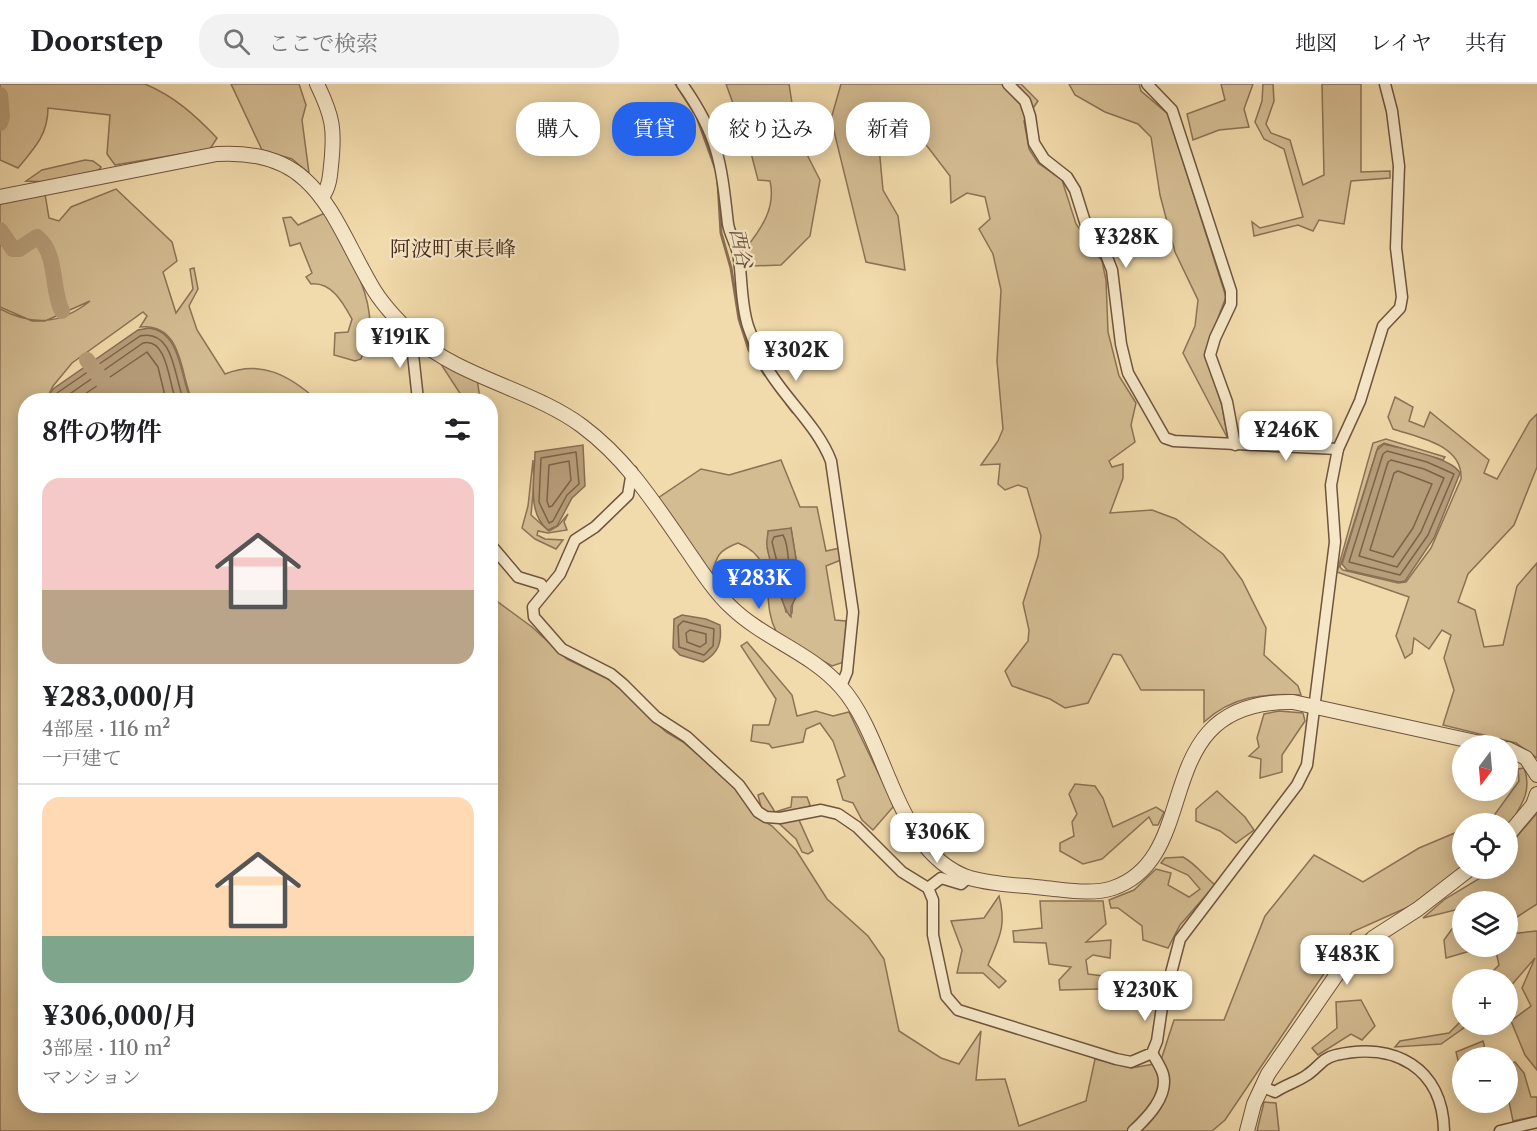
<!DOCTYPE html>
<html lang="ja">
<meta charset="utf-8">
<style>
body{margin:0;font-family:"Libre Caslon Text","Noto Serif JP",serif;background:#f2f2f2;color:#202124;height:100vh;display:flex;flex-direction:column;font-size:22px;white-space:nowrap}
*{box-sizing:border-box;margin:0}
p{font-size:20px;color:#757577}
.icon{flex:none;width:33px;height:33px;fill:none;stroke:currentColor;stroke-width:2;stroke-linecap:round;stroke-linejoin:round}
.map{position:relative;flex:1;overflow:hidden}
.details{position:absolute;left:18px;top:309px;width:480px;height:720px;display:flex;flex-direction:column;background:#fff;border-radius:24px;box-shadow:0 3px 15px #0003}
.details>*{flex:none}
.top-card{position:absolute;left:516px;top:18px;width:570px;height:54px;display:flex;gap:12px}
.needle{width:39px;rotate:196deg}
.controls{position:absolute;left:1452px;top:651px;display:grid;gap:12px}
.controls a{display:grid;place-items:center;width:66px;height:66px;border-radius:50%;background:#fff;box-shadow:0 3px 15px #0003;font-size:30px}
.price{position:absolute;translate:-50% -51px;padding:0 14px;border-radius:12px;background:#fff;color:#222;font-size:20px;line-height:39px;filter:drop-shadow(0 2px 3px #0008)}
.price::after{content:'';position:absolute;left:50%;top:36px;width:18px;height:14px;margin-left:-9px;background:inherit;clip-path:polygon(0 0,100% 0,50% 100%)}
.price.on{background:#2563eb;color:#fff}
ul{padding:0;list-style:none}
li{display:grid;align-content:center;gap:12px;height:318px;padding:0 24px}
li+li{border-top:2px solid #e0e0e0}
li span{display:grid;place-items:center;height:186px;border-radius:18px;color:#555}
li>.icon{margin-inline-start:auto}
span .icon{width:108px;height:108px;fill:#fffc;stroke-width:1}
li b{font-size:26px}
h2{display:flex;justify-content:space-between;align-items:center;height:72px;padding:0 24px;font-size:26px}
.chip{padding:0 21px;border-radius:24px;background:#fff;box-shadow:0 3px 15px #0003;font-size:21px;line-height:54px}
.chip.on{background:#2563eb;color:#fff}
header{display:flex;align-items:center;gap:36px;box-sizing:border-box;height:84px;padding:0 30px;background:#fff;border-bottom:2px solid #e0e0e0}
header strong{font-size:28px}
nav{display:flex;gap:33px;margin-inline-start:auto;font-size:21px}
.search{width:420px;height:54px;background:#f2f2f2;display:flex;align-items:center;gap:15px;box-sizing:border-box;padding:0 21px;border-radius:24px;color:#757577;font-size:22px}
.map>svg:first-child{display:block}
.green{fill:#d4bc92;stroke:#8c7256;stroke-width:1.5;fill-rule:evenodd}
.water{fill:#b69d79;stroke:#886e53;stroke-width:1.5}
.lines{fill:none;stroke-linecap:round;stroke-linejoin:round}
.shore{stroke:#7d6249;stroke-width:1.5}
.stream{stroke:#886e53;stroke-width:3}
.river{stroke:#b69d79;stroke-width:16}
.minor-casing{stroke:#6f543e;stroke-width:13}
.tertiary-casing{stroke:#6f543e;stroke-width:16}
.minor{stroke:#f6e7c8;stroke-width:10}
.tertiary{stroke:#f6e7c8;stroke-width:14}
.labels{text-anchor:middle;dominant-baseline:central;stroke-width:4.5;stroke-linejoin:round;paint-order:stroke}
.water-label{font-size:20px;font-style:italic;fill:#664b36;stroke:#f6e7c8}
.quarter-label{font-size:21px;fill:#442819;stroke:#f6e7c8}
</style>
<header>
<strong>Doorstep</strong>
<div class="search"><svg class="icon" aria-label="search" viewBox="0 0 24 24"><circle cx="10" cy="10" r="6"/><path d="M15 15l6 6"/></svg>ここで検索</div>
<nav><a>地図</a><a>レイヤ</a><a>共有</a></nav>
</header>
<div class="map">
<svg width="1537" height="1047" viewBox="0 0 1537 1047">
<rect width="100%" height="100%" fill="#f1daab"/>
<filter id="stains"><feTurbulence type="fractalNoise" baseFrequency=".00333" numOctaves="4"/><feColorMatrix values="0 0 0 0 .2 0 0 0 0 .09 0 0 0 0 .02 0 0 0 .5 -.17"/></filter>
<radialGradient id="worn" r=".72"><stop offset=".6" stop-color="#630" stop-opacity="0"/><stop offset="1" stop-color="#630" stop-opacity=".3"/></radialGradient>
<g class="green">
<path d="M 0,0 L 145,0 C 174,12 195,31 217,54 L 210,65 L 115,81 L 107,70 L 110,31 L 48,24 C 48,50 35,64 18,84 L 0,76 Z"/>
<path d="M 231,0 L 299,0 L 306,21 L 302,36 L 309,89 L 292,75 L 262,66 Z"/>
<path d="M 726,0 L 789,0 L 797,51 L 820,96 L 810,152 L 781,181 L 752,182 L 746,164 C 762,144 776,123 770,97 L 758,96 L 751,69 Z"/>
<path d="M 841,0 L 1021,0 L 1038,17 L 1024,37 L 1029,65 L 1038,79 L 1062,96 L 1076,140 L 1102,177 L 1106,196 L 1108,248 L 1119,292 L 1136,319 L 1131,341 L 1135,358 L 1109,377 L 1112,383 L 1123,380 L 1123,394 L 1110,429 L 1152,426 L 1176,435 L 1223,470 L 1242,496 L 1266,544 L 1264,571 L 1298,602 L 1301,611 C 1264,609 1232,612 1204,638 L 1204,606 L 1141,606 L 1121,571 L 1113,570 L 1088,619 L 1065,624 L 1050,615 L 1012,602 L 1005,587 L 1028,557 L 1029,546 L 1023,519 L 1038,472 L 1041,452 L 1027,404 L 1018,401 L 1005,406 L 998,400 L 1000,380 L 981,381 L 998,357 L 1003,345 L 997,277 L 1001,206 L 993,170 L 979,145 L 990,135 L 985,113 L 967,109 L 951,119 L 950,92 L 901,28 L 886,31 L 879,63 L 883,106 L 898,132 L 905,186 L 866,178 L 831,35 Z"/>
<path d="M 1069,0 L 1139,0 L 1141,7 L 1168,30 L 1226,213 L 1205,268 L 1222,322 L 1228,355 L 1183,269 L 1195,242 L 1198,216 L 1175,168 L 1160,111 L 1151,53 L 1138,40 L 1105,28 L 1075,11 Z"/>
<path d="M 1221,0 L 1253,0 L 1244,25 L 1249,43 L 1219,46 L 1193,56 L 1187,30 L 1225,16 Z"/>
<path d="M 1263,0 L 1273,0 L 1274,17 L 1266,40 L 1271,49 L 1290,56 L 1303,101 L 1324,91 L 1322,0 L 1361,0 L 1361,88 L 1390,87 L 1390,94 L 1351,97 L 1344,140 L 1319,136 L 1313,147 L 1298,141 L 1254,152 L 1252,138 L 1260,144 L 1303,133 L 1284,65 L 1264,55 L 1255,38 L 1262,17 Z"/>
<path d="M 85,76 L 93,77 L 101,83 L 99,86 L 49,98 L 26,97 L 42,86 Z"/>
<path d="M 116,105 L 172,158 L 177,177 L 163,188 L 176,229 L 193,205 L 190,185 L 194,184 L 198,205 L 189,222 L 197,246 L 225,290 C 261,275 290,292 317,316 L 192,316 C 180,290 183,239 140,243 L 147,232 L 143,228 L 72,279 L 53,302 L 46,316 L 26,316 L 26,1022 L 490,1022 L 491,513 L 532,543 L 567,575 L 612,597 L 666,648 L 683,658 L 730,698 L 759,734 L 772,742 L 796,766 L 827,815 L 868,852 L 884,875 L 899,947 L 941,974 L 959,980 L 981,947 L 976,996 L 1005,995 L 1019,1042 L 1086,1017 L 1095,975 L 1131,984 L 1160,979 L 1174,936 L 1224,936 L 1265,832 L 1314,771 L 1363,798 L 1419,764 L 1462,746 L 1462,784 L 1417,819 L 1352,848 L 1225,1036 L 1212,1047 L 0,1047 L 0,225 C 32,242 60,241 90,217 L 45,237 L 32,237 L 0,223 L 0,120 L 45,110 L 49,134 L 59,137 L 71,123 Z"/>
<path d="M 325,129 C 344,165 371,202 370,244 C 370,254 364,265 361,275 L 355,277 L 334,271 L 335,249 L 348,248 L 352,235 C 343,219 332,198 311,200 L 306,193 L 312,189 L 300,159 L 290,162 L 283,134 L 291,133 L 298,141 Z"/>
<path d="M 437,274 L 477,295 L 480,314 L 463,314 Z"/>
<path d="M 1395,313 L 1413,323 L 1409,337 L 1424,343 L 1430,328 L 1489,376 L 1484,389 L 1497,395 L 1530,337 L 1537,330 L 1537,383 L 1514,441 L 1468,490 L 1458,518 L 1475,526 L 1484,563 L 1503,561 L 1517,502 L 1537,479 L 1537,674 L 1516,659 L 1443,641 L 1454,606 L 1444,574 L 1451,551 L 1442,546 L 1429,565 L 1414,554 L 1412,569 L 1405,574 L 1396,552 L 1409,513 L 1337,488 L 1373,359 L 1386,355 L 1445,373 L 1443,376 L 1384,359 L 1378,363 L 1340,483 L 1343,486 L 1398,499 L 1406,498 L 1431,464 L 1461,395 C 1463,361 1420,354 1393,345 L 1388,333 Z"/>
<path d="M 533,376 L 534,398 L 531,431 L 549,447 L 558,442 L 568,430 L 564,438 L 567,446 L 548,449 L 538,447 L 537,451 L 545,455 L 563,456 L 556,465 L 535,455 L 522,444 L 528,422 Z"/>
<path d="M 781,376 L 800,423 L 817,423 L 826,467 L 840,464 L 841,476 L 826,482 L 835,536 L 846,537 L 844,578 L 832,582 C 821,575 781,556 776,547 C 759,515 781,476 738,459 C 719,466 716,472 712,491 L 658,414 L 701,385 L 729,391 ZM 791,444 L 796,475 L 793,484 L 795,489 L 792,529 L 786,528 L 785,524 L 767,464 Z"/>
<path d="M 747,558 L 792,611 L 797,632 L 816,627 L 833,632 L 849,628 L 894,722 L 873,746 L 862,736 L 853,719 L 843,716 L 837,696 L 845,692 L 833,657 L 820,639 L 806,645 L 803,658 L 772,664 L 769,660 L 751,657 L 753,641 L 769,641 L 776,615 L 741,562 Z"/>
<path d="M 1279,627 L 1303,629 L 1305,637 L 1282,671 L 1282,688 L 1260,694 L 1261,675 L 1249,672 L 1259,663 L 1257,654 L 1264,630 Z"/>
<path d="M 1524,684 C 1533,708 1520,723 1508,743 L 1508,740 L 1477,740 L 1493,733 L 1519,697 L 1518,685 Z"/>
<path d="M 1075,700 L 1095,702 L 1103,714 L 1113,743 L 1156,723 L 1164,728 L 1158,741 L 1153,741 L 1149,733 L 1102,775 L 1083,780 L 1060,767 L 1060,759 L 1074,752 L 1072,738 L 1077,730 L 1069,710 Z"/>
<path d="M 1217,707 L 1245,733 L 1254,746 L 1236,759 L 1220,747 L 1196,737 L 1196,725 Z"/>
<path d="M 763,709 L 775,728 L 791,723 L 792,713 L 807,713 L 810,721 L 799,736 L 813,767 L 808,770 L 802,768 L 796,755 L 761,723 L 758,711 Z"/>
<path d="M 1537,729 L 1537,820 L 1514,835 L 1508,837 L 1508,818 L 1462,818 L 1462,830 L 1455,826 L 1423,834 L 1445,815 L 1482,793 L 1489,785 L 1508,784 L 1508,763 Z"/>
<path d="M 1183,773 C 1196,780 1203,791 1215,801 L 1180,841 L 1168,864 L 1143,856 L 1142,842 L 1118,824 L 1111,824 L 1109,816 L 1134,806 L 1156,785 L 1171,789 L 1168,801 L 1189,813 L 1200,805 L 1188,791 L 1161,779 L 1165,774 Z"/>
<path d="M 999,812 C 1007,842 999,854 988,881 L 1006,897 L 999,904 L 983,889 L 957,889 L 962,866 L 951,837 L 984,834 Z"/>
<path d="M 1040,817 L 1103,817 L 1106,840 L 1086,858 L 1111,856 L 1110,874 L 1093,871 L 1086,876 L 1088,890 L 1111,893 L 1134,890 L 1136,904 L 1060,906 L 1059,896 L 1071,883 L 1049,880 L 1046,859 L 1014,858 L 1013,847 L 1042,844 Z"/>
<path d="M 1462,843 L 1462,862 L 1484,863 L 1446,874 L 1444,856 L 1452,845 Z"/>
<path d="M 1537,847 L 1537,986 L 1525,971 L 1511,937 L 1531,922 L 1522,904 L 1535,874 L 1508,905 L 1508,896 L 1467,895 L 1493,887 L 1499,881 L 1495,863 L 1508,862 L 1508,850 Z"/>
<path d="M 1361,916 L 1375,942 L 1362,956 L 1351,950 L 1318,971 L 1312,964 L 1337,944 L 1336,918 Z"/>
<path d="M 1462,936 L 1462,940 L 1468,941 L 1441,960 L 1395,963 L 1400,957 L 1449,949 Z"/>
<path d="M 1483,957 L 1487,973 L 1462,974 L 1462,993 L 1456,968 Z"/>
<path d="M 1515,978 L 1524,989 L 1531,1013 L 1537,1013 L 1537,1032 L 1513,1037 L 1508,1013 L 1508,981 Z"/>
<path d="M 1264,1018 L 1276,1019 L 1279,1047 L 1257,1047 Z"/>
</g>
<g class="water">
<path d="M 149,244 C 182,248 180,294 191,316 L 47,316 L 53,305 L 138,246 Z"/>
<path d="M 1384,360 C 1401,365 1451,373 1460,389 L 1434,454 L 1405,497 L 1399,498 L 1347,486 L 1342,480 L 1377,366 Z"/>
<path d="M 583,361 L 585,402 L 572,414 L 557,442 L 548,446 C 526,429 535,392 535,368 Z"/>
<path d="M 791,444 L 796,475 L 793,484 L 796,494 L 796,513 L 791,523 L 791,533 C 783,527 769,475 767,462 C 766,457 768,452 768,447 Z"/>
<path d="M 682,531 L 706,535 L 720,541 C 722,558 719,569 703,578 L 680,571 L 673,564 L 674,535 Z"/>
</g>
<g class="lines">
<g class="shore">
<path d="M 53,316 L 57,309 L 140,252 C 175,244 174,296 184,316"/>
<path d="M 61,316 L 143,259 C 168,253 169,302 176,316"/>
<path d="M 76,316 L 147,268 L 158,283 L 166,316"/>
<path d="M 1387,367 L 1427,378 L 1454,390 L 1428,451 L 1400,491 L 1349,478 L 1383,370 Z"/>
<path d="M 576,368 L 579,400 L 567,411 L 553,437 L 549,439 L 539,418 L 541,374 Z"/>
<path d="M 1391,376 L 1424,385 L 1444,394 L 1421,448 L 1397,483 L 1359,472 L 1388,378 Z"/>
<path d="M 569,377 L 571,396 L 552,422 L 549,423 L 547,417 L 549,381 Z"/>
<path d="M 1398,387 L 1432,400 L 1413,444 L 1393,473 L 1370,466 L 1394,389 Z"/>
<path d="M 783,451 C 788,459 792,497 786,504 L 783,502 L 772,458 L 774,453 Z"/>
<path d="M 683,537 L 714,545 L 713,562 L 704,571 L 679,563 L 678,542 Z"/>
<path d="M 690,546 L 706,550 L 706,559 L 700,563 L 687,558 L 686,549 Z"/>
</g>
<g class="stream">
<path d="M 676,0 L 694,28"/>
<path d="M 697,33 L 716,86"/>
<path d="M 718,99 L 721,149 L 731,184 L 739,235 L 749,266 L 765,291"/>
<path d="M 787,320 L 793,328"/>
</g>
<g class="river">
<path d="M 0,11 L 2,32 L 0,39"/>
<path d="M 0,146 L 13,165 L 19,165 L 37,153 C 58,169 51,206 62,227"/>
<path d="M 87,276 L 117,316"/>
</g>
<defs>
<g id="minor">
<path d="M 682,0 C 719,52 721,79 728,140 C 730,152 738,163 739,175 C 742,197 741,220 748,242 C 753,257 761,274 769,287 C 788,318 818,343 831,377 L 853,528 L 847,588 L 841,602"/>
<path d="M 1008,0 L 1025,17 L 1030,32 L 1034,59 L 1044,75 L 1067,93 L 1075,106 L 1086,141 L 1105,168 L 1112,186 L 1121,260 L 1128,289 L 1165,354 L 1174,357 L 1338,365"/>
<path d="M 1147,0 L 1172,26 L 1231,207 L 1231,220 L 1215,254 L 1210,271 L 1227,318 L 1235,361"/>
<path d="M 418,255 L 413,270 L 418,316"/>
<path d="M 632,387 L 628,411 L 595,443 L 575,456 L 560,490 L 533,523 L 534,533 L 562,565 L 611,590 L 623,600 L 656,633 L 687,653 L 739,701 L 758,728 L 766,733 L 780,734 L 821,726 L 838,730 L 857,743 L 902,788 L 928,804 L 933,816 L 933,851 L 946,912 L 958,926 L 1116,975 L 1131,978 L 1152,969 L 1157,957 L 1162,923 L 1180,855 L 1297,701 L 1307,681 L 1335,458 L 1331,401 L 1338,365 L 1360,317 L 1383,242 L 1400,224 L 1402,213 L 1396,164 L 1399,82 L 1392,27 L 1385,0"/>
<path d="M 490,460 L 518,493 L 541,500 L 545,506"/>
<path d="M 928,804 L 941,794 L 961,800 L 969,793"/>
<path d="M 1261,1002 L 1275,1008 C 1285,1001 1297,998 1307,991 C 1318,984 1322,974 1336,971 C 1394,957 1443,984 1444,1047"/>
<path d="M 1133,1047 C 1147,1034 1169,1012 1163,990 C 1161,983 1156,976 1152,969"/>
<path d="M 1500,1047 L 1537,1038"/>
</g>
<g id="tertiary">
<path d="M 317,0 C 333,33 335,45 331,82 C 330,93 329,104 322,113"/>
<path d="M 0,113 L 217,70 C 316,64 330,130 371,201 C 382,221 399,238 415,253 C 459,293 534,306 582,342 C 628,376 657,423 689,469 C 702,488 715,508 731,523 C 764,555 810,568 841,603 C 888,655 895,770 970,794 C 994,801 1020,801 1045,804 C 1067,806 1092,811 1113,804 C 1207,772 1144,616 1293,618 L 1494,662"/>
<path d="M 1508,665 L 1526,674 L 1537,691"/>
<path d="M 1508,751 L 1533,721 L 1537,710"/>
<path d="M 1247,1047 L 1254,1020 L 1268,990 L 1342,883 L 1373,854 L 1418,825 L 1471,784"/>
</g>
</defs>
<use href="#minor" class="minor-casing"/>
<use href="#tertiary" class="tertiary-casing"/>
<use href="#minor" class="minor"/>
<use href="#tertiary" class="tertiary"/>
</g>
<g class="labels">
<g class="water-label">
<text transform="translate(741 164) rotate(78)">西谷</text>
</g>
<g class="quarter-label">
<text x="453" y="164">阿波町東長峰</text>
</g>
</g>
<rect width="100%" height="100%" filter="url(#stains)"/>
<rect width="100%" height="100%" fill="url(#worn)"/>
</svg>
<div class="controls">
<a><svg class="needle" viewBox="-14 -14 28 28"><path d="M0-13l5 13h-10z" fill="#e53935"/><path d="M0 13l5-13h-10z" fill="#757577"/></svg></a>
<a><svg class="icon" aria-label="locate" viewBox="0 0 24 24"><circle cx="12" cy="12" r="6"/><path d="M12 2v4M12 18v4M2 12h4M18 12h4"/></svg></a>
<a><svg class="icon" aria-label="layers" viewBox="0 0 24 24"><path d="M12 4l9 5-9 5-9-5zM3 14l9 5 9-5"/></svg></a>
<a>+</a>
<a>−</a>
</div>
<b class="price" style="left:1126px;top:185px">¥328K</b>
<b class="price" style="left:400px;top:285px">¥191K</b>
<b class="price" style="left:796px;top:298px">¥302K</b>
<b class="price" style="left:1286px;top:378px">¥246K</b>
<b class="price on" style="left:759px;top:526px">¥283K</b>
<b class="price" style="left:937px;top:780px">¥306K</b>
<b class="price" style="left:1347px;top:902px">¥483K</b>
<b class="price" style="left:1145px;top:938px">¥230K</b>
<div class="top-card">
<a class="chip">購入</a>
<a class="chip on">賃貸</a>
<a class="chip">絞り込み</a>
<a class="chip">新着</a>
</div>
<section class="details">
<h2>8件の物件<svg class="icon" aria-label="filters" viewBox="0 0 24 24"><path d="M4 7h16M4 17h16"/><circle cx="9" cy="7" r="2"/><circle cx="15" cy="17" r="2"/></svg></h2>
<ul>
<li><span style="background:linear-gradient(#f6c9c9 60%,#b9a48a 0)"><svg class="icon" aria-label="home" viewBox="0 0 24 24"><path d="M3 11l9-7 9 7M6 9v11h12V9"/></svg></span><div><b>¥283,000/月</b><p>4部屋 · 116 m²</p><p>一戸建て</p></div></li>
<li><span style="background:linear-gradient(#ffd9b3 75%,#7fa58c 0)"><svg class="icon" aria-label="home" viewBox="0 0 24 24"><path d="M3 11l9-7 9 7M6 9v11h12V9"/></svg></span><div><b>¥306,000/月</b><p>3部屋 · 110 m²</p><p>マンション</p></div></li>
</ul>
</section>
</div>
